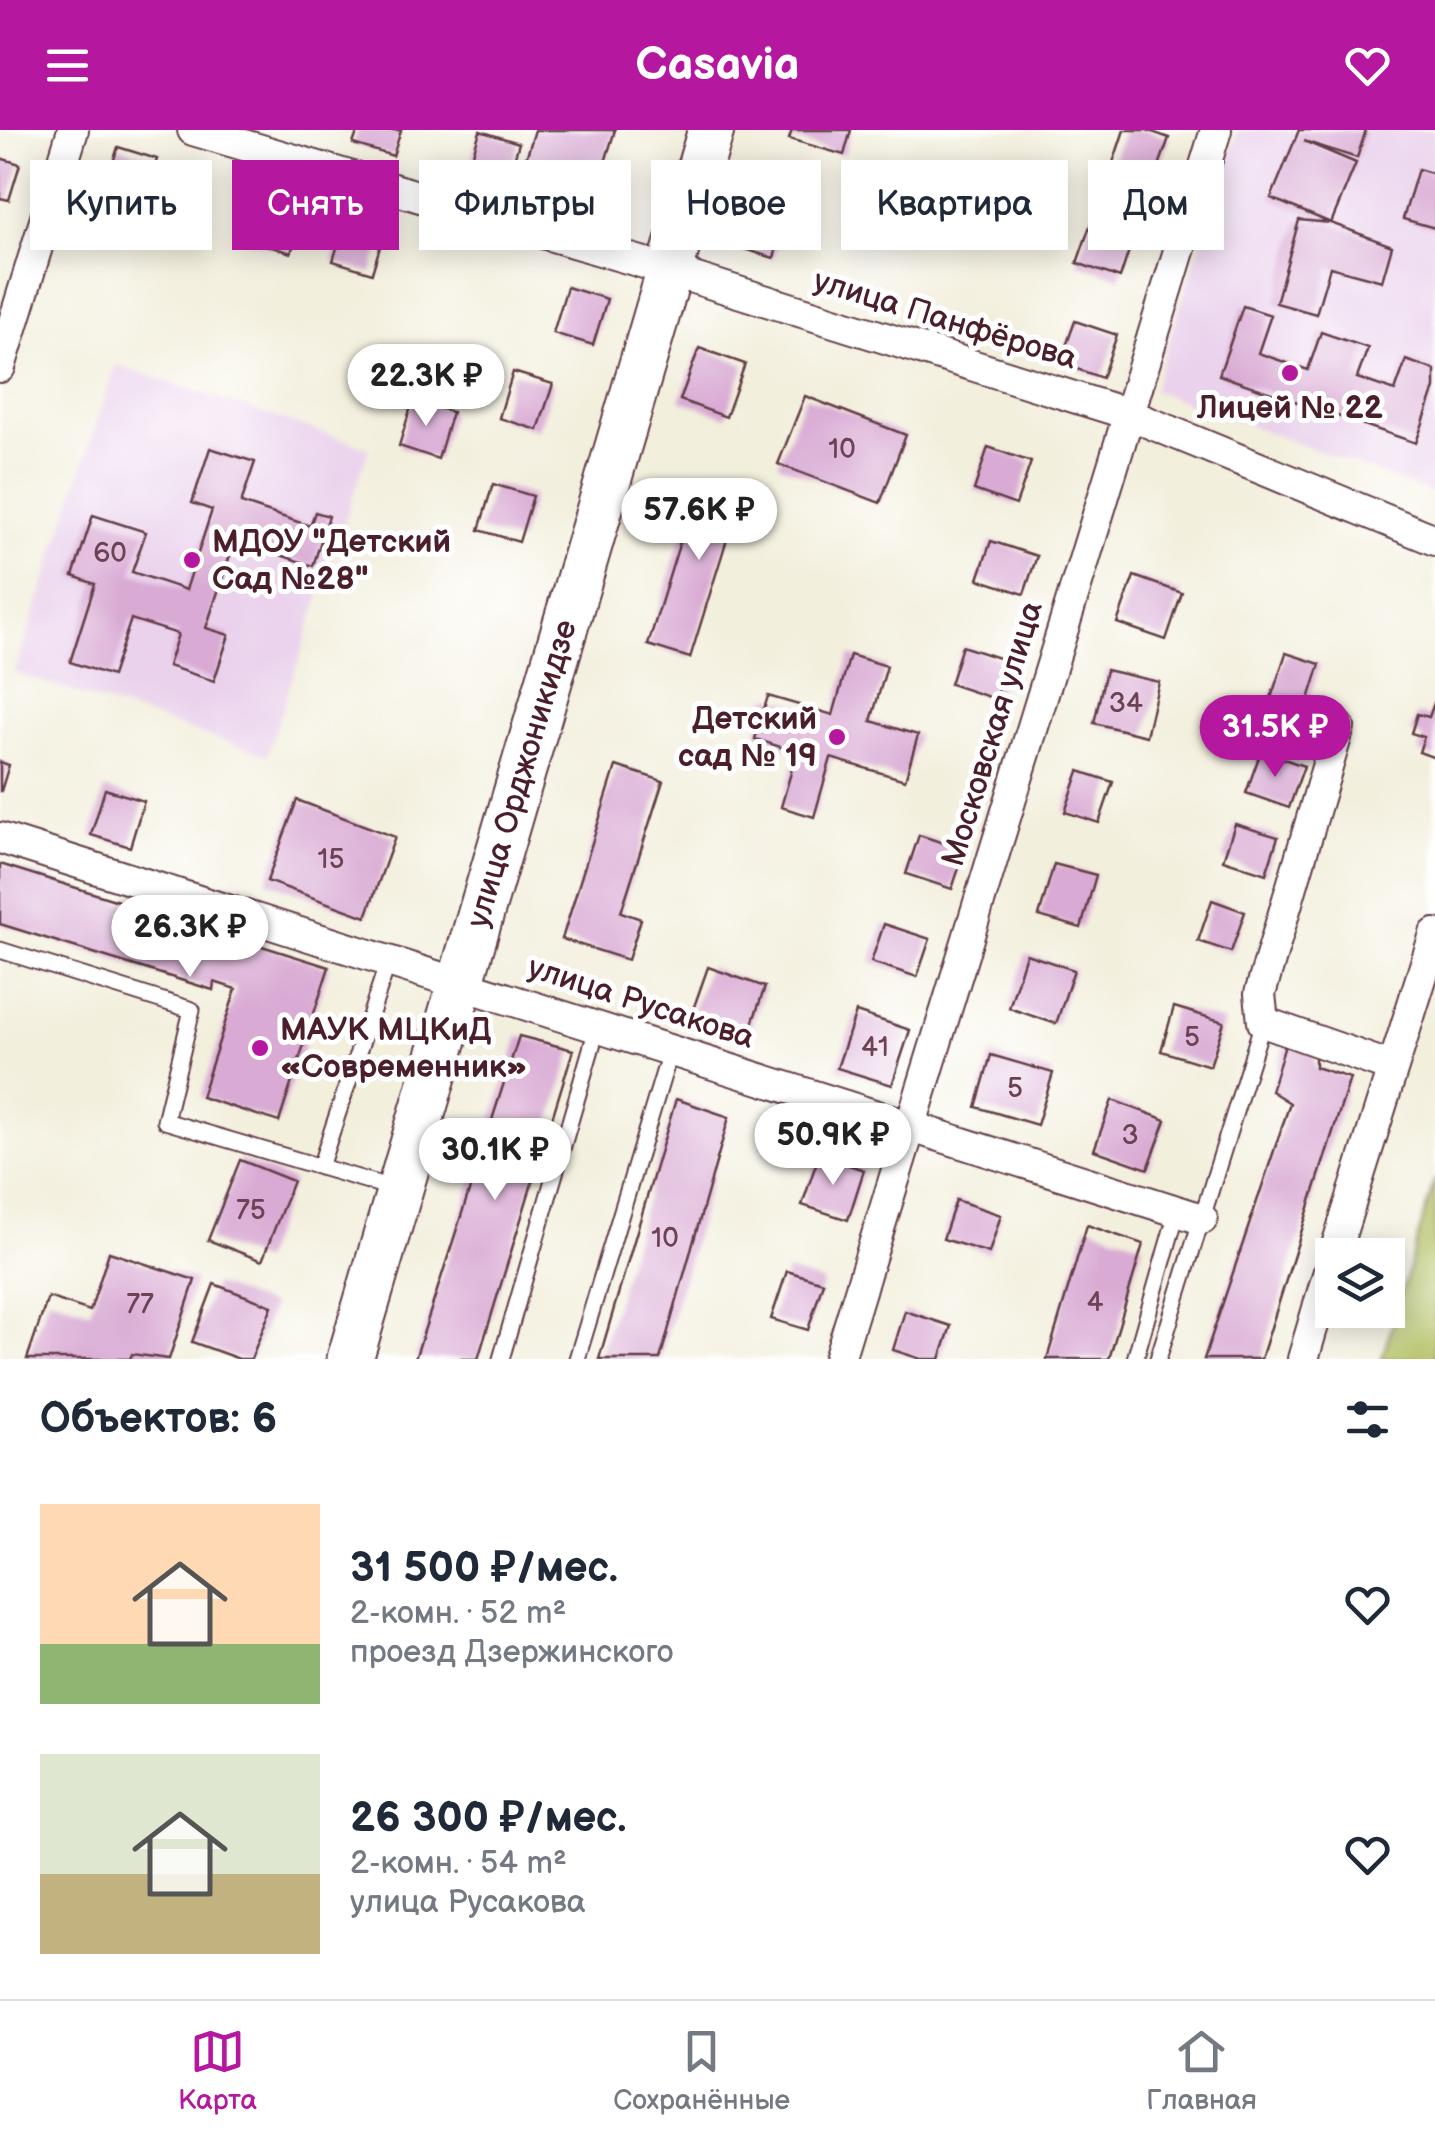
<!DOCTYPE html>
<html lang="ru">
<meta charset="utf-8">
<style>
body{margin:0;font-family:"Balsamiq Sans",sans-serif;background:#f2f2f3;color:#1f2937;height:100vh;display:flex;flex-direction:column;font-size:38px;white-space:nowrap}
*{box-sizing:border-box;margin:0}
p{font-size:32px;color:#747a83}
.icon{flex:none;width:55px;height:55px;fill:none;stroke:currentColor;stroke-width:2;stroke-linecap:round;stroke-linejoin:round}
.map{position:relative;height:1229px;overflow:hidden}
.drawer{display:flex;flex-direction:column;background:#fff;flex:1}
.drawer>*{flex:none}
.hud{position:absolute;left:30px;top:30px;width:1375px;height:90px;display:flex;gap:20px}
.buttons{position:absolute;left:1315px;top:1108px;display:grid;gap:20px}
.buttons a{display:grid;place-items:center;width:90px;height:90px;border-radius:0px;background:#fff;box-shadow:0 5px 25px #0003;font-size:50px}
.price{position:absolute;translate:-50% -85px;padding:0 22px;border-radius:35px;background:#fff;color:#222;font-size:32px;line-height:65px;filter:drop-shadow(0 2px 5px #0008)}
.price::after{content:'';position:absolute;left:50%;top:60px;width:30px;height:22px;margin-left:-15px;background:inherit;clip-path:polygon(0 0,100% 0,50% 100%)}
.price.current{background:#b5179e;color:#fff}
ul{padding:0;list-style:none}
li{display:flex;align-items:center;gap:30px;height:250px;padding:0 40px}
li span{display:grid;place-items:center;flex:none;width:280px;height:200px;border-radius:0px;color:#555}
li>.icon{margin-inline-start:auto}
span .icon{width:120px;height:120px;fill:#fffc;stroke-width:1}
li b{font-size:42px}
h2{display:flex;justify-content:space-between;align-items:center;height:120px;padding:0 40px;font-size:42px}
.pill{padding:0 35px;border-radius:0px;background:#fff;box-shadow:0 5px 25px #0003;font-size:35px;line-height:90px}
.pill.current{background:#b5179e;color:#fff}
header{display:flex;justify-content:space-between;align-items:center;height:130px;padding:0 40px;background:#b5179e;color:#fff;font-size:45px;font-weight:600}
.tab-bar{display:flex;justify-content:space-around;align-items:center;height:140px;border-top:2px solid #e0e1e3;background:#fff;font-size:28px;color:#747a83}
.tab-bar a{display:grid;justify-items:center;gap:5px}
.tab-bar .current{color:#b5179e}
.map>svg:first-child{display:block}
.built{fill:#ead1ec}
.green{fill:#b3c163;stroke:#7e7047;stroke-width:2.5}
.building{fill:#d9aad4}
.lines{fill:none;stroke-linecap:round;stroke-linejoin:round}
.lane-casing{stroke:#633e46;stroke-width:19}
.street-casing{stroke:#633e46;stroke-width:34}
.primary-casing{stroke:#633e46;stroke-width:49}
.lane{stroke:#fff;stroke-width:15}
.street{stroke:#fff;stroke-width:30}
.primary{stroke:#fff;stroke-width:45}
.poi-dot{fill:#b5179e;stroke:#fff;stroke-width:4}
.labels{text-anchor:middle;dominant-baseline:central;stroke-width:10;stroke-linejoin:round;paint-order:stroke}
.number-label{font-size:28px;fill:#6e4255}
.street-label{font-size:32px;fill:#4a1f2b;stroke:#fff}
.poi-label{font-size:32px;font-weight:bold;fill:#4a1f2b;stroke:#fff;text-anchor:start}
</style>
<header><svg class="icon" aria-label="menu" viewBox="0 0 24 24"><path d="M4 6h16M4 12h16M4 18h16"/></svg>Casavia<svg class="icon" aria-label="heart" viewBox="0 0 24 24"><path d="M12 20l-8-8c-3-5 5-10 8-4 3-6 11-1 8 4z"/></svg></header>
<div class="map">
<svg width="1435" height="1229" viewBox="0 0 1435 1229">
<rect width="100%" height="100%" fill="#fff"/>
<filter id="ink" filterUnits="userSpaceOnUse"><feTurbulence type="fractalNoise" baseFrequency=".01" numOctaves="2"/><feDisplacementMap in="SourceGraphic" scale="20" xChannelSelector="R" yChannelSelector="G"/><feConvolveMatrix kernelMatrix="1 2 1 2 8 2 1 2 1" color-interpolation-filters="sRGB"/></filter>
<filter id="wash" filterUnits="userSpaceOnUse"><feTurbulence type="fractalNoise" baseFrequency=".0048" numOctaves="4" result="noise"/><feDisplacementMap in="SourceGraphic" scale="40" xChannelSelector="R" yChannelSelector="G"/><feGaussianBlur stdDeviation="2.25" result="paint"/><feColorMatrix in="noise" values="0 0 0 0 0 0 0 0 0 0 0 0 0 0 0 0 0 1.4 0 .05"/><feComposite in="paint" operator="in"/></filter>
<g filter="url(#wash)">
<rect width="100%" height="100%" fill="#f3efdd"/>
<g class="built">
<path d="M 1238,0 L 1435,0 L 1435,364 L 1153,260 Z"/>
<path d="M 116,235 L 369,318 L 267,625 L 15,543 Z"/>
</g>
<path class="green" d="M 1435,1049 L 1435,1229 L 1382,1229 Z"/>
<g id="blocks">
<g class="building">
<path d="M 358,0 L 401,0 L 393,26 L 353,14 Z"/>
<path d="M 535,0 L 615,0 L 592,74 L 519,51 Z"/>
<path d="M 792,0 L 851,0 L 844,25 L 789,9 Z"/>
<path d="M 1124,0 L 1147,0 L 1169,8 L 1154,50 L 1112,36 Z"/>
<path d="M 1299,0 L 1366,0 L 1357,28 L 1304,11 L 1356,33 L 1331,93 L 1271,68 Z"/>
<path d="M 480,1 L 519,13 L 505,59 L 466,47 Z"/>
<path d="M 118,17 L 157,29 L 143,75 L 103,63 Z"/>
<path d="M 0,28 L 20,34 L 9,70 L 0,68 Z"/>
<path d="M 1418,39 L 1435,44 L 1435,98 L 1403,89 Z"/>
<path d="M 730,59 L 789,76 L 774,128 L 716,111 Z"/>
<path d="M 266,65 L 305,77 L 291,123 L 252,111 Z"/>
<path d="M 347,85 L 386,97 L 372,143 L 333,131 Z"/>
<path d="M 1092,90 L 1134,105 L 1120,148 L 1077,133 Z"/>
<path d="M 1299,90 L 1331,93 L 1392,116 L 1382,151 L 1330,137 L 1316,184 L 1276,173 Z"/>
<path d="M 567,157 L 607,169 L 593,215 L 553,203 Z"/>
<path d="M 1243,176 L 1271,185 L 1258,223 L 1308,240 L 1321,202 L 1368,218 L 1357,248 L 1395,261 L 1406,230 L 1435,240 L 1435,258 L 1416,313 L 1219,245 Z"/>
<path d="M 1075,191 L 1117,205 L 1102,248 L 1060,233 Z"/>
<path d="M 699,218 L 745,234 L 726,287 L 680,270 Z"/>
<path d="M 513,242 L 553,254 L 538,300 L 499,288 Z"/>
<path d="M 805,266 L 906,305 L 880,373 L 778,334 Z"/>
<path d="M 413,270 L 452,282 L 438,329 L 399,316 Z"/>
<path d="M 988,317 L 1031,332 L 1016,375 L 974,360 Z"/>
<path d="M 210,318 L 255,332 L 241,373 L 310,396 L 315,382 L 329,386 L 313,436 L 235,410 L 206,498 L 229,505 L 214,551 L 168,536 L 178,504 L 131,489 L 112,546 L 70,532 L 95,454 L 73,446 L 93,385 L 146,402 L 132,442 L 186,460 L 212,380 L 192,373 Z"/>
<path d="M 700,347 L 760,366 L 750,398 L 732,393 L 690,528 L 648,515 Z"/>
<path d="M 493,354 L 533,366 L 519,412 L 479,400 Z"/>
<path d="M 991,411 L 1037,426 L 1024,464 L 978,449 Z"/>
<path d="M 1134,446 L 1182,463 L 1166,510 L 1117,493 Z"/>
<path d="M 962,516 L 1008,531 L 995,569 L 950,554 Z"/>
<path d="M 1286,523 L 1320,534 L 1305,582 L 1270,571 Z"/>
<path d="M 850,525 L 887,536 L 871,591 L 918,605 L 905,650 L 831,628 L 814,687 L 781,677 L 797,622 L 755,609 L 768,566 L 833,585 Z"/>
<path d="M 1106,540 L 1159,552 L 1146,606 L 1094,593 Z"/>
<path d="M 1434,573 L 1435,573 L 1435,628 L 1419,622 L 1424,607 L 1411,603 L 1417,584 L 1429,587 Z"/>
<path d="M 1261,621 L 1304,636 L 1289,678 L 1246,663 Z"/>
<path d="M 0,632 L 9,635 L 1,661 L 0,661 Z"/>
<path d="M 616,636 L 663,651 L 621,782 L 641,789 L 628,830 L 562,809 Z"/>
<path d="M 1079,641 L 1113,652 L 1099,693 L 1065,682 Z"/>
<path d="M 105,659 L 144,671 L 130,717 L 91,705 Z"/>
<path d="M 297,670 L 395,707 L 366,787 L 267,751 Z"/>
<path d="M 1235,694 L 1278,707 L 1266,744 L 1223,730 Z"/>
<path d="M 919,705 L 965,720 L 952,759 L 906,744 Z"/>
<path d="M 0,734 L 329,837 L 279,992 L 201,967 L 236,859 L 214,852 L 213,860 L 0,794 Z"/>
<path d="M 1054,734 L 1096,745 L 1081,798 L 1039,786 Z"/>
<path d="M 1212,770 L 1245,782 L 1231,822 L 1198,811 Z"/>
<path d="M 884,794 L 930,809 L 917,847 L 871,832 Z"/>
<path d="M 1026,824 L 1074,840 L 1056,894 L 1009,878 Z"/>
<path d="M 708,837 L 765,857 L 747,908 L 690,888 Z"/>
<path d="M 1174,877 L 1224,892 L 1210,936 L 1161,921 Z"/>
<path d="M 856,882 L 910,900 L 892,955 L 837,938 Z"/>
<path d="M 519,906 L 573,920 L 478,1229 L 415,1229 Z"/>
<path d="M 1286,912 L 1315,922 L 1315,937 L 1350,948 L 1261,1229 L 1204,1229 L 1290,973 L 1271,961 Z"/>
<path d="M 991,925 L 1053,943 L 1037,995 L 976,977 Z"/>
<path d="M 676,969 L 729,987 L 660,1229 L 599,1229 Z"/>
<path d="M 1112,970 L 1166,990 L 1148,1039 L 1094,1020 Z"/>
<path d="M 819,1025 L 864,1040 L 848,1090 L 802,1075 Z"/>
<path d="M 240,1030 L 293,1051 L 262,1131 L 208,1110 Z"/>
<path d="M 956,1070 L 1001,1085 L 989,1123 L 943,1109 Z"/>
<path d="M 1087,1095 L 1143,1114 L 1109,1229 L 1047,1229 Z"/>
<path d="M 109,1122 L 195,1150 L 169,1229 L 132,1224 L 130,1229 L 27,1229 L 48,1167 L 90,1181 Z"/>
<path d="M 787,1141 L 823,1152 L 808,1200 L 771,1189 Z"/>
<path d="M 214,1154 L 272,1176 L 251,1229 L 239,1229 L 192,1212 Z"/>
<path d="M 905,1181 L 951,1196 L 940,1229 L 921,1229 L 893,1220 Z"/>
</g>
</g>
</g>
<g filter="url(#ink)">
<use href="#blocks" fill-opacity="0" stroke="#633e46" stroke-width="2.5"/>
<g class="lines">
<defs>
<g id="lane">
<path d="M 0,820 L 192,880 L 165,991 L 395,1059"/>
<path d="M 320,1037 L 389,829"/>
<path d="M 501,1229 L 598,895"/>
<path d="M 577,1229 L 671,919"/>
<path d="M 1135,1229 L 1177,1082"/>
<path d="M 1158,1229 L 1263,892"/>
</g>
<g id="street">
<path d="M 193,0 L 668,140 L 1128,284 L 1435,410"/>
<path d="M 0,237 L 73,0"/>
<path d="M 1339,597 L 1260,864 L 1263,892 L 1391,937"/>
<path d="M 0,708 L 1202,1089"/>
<path d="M 1334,1125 L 1435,804"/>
<path d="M 839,1229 L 1216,0"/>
<path d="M 1303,1229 L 1332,1131"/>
</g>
<g id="primary">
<path id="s1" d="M 350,1229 L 711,0"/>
</g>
</defs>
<use href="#lane" class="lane-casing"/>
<use href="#street" class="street-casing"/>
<use href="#primary" class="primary-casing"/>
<use href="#lane" class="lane"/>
<use href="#street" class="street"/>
<use href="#primary" class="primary"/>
</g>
</g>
<g class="poi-dot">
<circle cx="1290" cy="243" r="10"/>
<circle cx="192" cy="430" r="10"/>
<circle cx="837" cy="607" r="10"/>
<circle cx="260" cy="918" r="10"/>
</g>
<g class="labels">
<g class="number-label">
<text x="842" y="319">10</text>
<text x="110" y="423">60</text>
<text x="1126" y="573">34</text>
<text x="331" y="729">15</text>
<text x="1192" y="907">5</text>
<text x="875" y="917">41</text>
<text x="1015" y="958">5</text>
<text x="1130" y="1005">3</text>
<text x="251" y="1080">75</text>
<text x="665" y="1108">10</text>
<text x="1095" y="1172">4</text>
<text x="140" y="1174">77</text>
</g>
<g class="street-label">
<text transform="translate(945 190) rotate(17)">улица Панфёрова</text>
<text transform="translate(993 604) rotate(-73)">Московская улица</text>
<text stroke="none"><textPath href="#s1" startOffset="610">улица Орджоникидзе</textPath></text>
<text transform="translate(641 873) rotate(18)">улица Русакова</text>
</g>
<g class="poi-label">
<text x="1290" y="278" text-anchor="middle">Лицей № 22</text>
<text x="212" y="412">МДОУ "Детский<tspan x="212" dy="37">Сад №28"</tspan></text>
<text x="817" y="589" text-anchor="end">Детский<tspan x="817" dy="37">сад № 19</tspan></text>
<text x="280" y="900">МАУК МЦКиД<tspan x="280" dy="37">«Современник»</tspan></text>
</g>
</g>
</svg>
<div class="buttons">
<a><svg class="icon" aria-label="layers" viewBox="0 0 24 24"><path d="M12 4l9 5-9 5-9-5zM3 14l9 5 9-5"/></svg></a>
</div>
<b class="price" style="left:426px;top:299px">22.3K ₽</b>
<b class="price" style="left:699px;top:433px">57.6K ₽</b>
<b class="price current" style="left:1275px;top:650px">31.5K ₽</b>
<b class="price" style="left:190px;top:850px">26.3K ₽</b>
<b class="price" style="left:833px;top:1058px">50.9K ₽</b>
<b class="price" style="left:495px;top:1073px">30.1K ₽</b>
<div class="hud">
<a class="pill">Купить</a>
<a class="pill current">Снять</a>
<a class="pill">Фильтры</a>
<a class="pill">Новое</a>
<a class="pill">Квартира</a>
<a class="pill">Дом</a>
</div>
</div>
<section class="drawer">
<h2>Объектов: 6<svg class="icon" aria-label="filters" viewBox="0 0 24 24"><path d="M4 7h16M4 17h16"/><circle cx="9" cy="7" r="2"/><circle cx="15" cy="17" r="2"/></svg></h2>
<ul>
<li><span style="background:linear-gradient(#ffd9b3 70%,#8fb573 0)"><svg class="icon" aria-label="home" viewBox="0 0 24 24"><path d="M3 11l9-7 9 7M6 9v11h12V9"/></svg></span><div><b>31 500 ₽/мес.</b><p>2-комн. · 52 m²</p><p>проезд Дзержинского</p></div><svg class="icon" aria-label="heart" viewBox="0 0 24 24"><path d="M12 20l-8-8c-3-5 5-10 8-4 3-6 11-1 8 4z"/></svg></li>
<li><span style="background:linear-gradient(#dfe7d0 60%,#c2b280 0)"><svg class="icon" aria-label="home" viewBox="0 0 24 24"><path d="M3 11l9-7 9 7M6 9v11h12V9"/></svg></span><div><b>26 300 ₽/мес.</b><p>2-комн. · 54 m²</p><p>улица Русакова</p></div><svg class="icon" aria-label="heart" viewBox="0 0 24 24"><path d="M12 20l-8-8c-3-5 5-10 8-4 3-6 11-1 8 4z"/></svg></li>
</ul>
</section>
<nav class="tab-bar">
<a class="current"><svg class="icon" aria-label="map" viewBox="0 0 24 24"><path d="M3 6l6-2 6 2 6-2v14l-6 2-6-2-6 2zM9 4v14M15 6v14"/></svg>Карта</a>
<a><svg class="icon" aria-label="saved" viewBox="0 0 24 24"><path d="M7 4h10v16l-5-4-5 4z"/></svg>Сохранённые</a>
<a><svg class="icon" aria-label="home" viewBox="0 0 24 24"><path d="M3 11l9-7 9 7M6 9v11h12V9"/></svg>Главная</a>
</nav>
